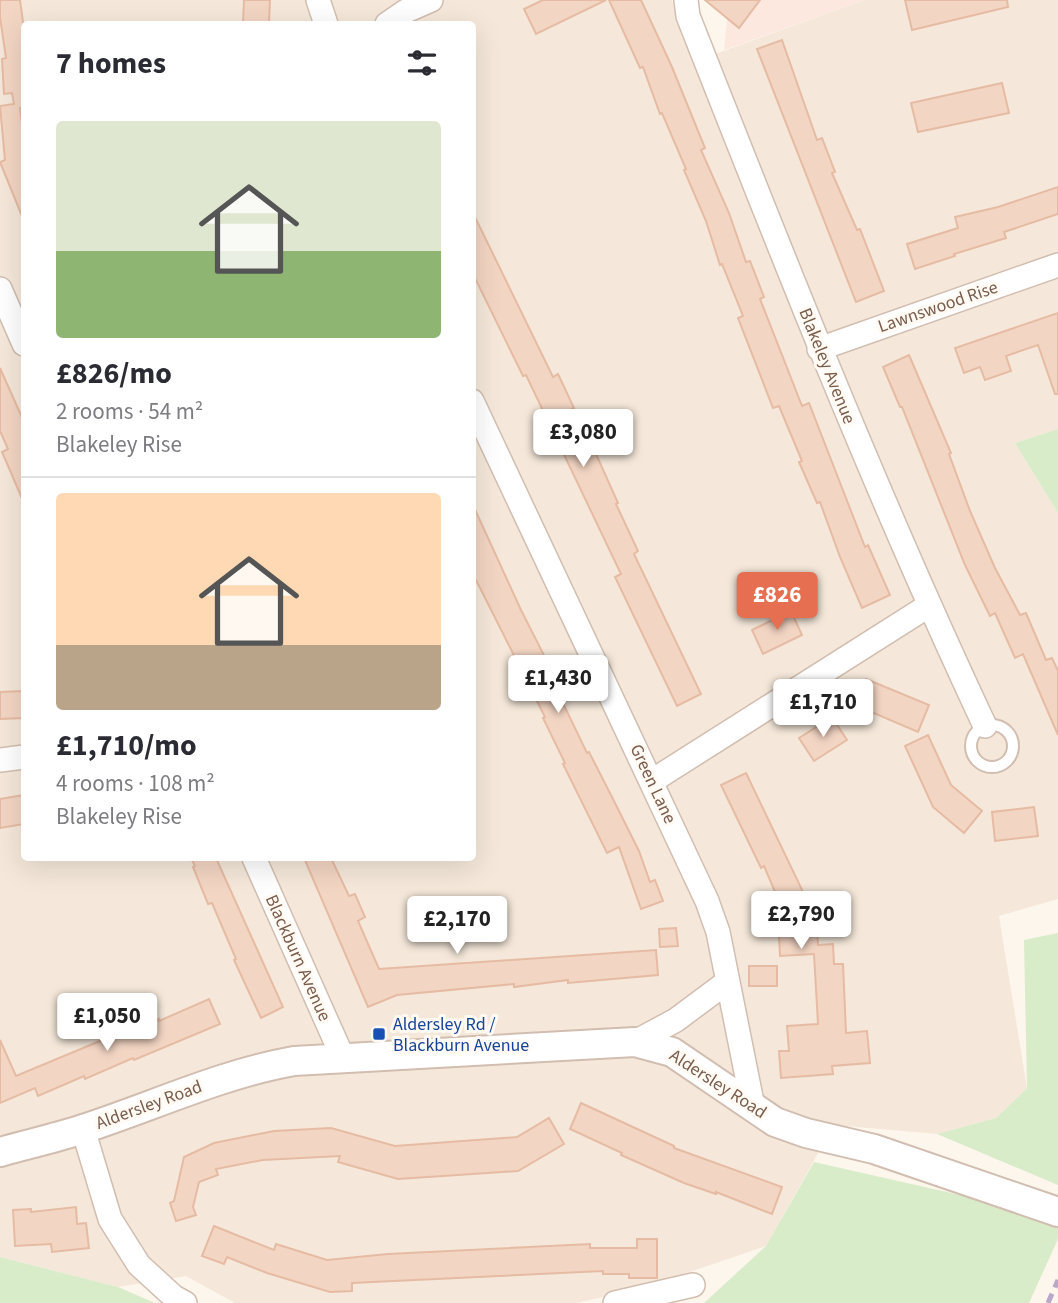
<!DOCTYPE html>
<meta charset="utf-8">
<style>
body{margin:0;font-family:"Source Sans 3",sans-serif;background:#f7f7f7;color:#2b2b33;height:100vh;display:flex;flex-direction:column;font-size:26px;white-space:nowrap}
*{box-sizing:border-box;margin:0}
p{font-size:23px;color:#7c7c81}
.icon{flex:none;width:38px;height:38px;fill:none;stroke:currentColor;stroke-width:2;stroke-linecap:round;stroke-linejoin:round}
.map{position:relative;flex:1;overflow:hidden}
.drawer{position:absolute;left:21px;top:21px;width:455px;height:840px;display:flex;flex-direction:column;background:#fff;border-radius:7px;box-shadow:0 7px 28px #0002}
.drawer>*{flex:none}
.price{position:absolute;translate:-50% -60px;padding:0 16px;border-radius:7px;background:#fff;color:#222;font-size:23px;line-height:46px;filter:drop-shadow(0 2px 4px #0008)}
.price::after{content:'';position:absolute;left:50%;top:42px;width:21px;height:16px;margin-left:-10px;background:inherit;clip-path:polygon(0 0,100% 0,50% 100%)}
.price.current{background:#e76f51;color:#fff}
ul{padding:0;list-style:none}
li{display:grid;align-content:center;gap:14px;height:371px;padding:0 35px}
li+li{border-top:2px solid #e1e1e2}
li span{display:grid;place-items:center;height:217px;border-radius:7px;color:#555}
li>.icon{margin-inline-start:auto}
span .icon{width:126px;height:126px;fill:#fffc;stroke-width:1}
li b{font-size:30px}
h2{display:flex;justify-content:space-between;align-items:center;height:84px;padding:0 35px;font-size:30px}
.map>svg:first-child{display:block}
.residential{fill:#f5e8da;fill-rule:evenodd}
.commercial{fill:#fde8e0}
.green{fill:#d8ecc9}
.building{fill:#f3d5c3;stroke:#e6bba3;stroke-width:2}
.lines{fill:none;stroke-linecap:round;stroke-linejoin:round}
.service-casing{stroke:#d1beb0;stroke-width:14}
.minor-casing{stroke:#d1beb0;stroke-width:26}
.tertiary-casing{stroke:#d1beb0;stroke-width:32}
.service{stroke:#fff;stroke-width:10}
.minor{stroke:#fff;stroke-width:23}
.tertiary{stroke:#fff;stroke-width:28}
.rail{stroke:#b9a8c9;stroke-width:5;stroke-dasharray:10 7;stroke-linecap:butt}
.transit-dot{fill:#1a4fb4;stroke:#fffaf3;stroke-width:2.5}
.labels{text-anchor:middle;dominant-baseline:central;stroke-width:6;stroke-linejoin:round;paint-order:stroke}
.street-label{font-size:18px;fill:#7a5c4d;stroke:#fffaf3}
.transit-label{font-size:18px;fill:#164399;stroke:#fffaf3;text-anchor:start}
</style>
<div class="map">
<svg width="1058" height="1303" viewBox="0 0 1058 1303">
<rect width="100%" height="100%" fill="#fdf6ec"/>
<path class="residential" d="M 0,0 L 672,0 L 693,62 L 864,0 L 1058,0 L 1058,429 L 1015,443 L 1058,513 L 1058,899 L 999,916 L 1027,1088 L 996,1118 L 937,1134 L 834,1125 L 766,1246 L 640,1289 L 576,1303 L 235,1303 L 186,1276 L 118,1287 L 0,1257 ZM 24,24 L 472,24 L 472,858 L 24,858 Z"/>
<path class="commercial" d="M 729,0 L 864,0 L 724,50 Z"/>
<g class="green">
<path d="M 1058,429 L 1058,513 L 1015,443 Z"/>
<path d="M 1058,933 L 1058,1185 L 937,1134 L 996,1118 L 1027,1088 L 1024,940 Z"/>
<path d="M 814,1162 L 1013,1207 L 1058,1222 L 1058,1239 L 1029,1303 L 704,1303 L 766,1246 Z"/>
<path d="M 0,1257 L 118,1287 L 155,1303 L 0,1303 Z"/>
</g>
<g class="building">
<path d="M 0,0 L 20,0 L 24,29 L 24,107 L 20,108 L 24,138 L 24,221 L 0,162 L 5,160 L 0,106 L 14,104 L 12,93 L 4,94 L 2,59 L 6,58 L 0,17 Z"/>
<path d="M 244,0 L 270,0 L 269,22 L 243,22 Z"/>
<path d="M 543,0 L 606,0 L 536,34 L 524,9 Z"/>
<path d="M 609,0 L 641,0 L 672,67 L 705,148 L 701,150 L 729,213 L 746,262 L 750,261 L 764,297 L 760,299 L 802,406 L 809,403 L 865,547 L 868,545 L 890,595 L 862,608 L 840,557 L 820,502 L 817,503 L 799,462 L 802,461 L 779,406 L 773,408 L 738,318 L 743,316 L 722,264 L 720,265 L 706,221 L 684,170 L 686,169 L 662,113 L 660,114 L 643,67 L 640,68 Z"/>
<path d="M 705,0 L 760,0 L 739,28 Z"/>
<path d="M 905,0 L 1007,0 L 1008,7 L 912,30 Z"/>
<path d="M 782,40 L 817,140 L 822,138 L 835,172 L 832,173 L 857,230 L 860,229 L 884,291 L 856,302 L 757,49 Z"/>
<path d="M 1002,83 L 1009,113 L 918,132 L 911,103 Z"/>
<path d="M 1058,187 L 1058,214 L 1004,232 L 1006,238 L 954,254 L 955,256 L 915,269 L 907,244 L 958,228 L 955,217 L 998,207 Z"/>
<path d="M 472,211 L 553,377 L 558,374 L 574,408 L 572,409 L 596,454 L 618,503 L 616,504 L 638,551 L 634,554 L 701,694 L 677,706 L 615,577 L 621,574 L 526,375 L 523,376 L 472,272 Z"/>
<path d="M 1058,313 L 1058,394 L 1055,394 L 1038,345 L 1006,356 L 1011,371 L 985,380 L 980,367 L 964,373 L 955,348 Z"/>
<path d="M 909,355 L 951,453 L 949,454 L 970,511 L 995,568 L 1020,615 L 1026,613 L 1046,660 L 1052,658 L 1058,671 L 1058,735 L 1023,654 L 1015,658 L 995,613 L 990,616 L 965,565 L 902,407 L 900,407 L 883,367 Z"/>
<path d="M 0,368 L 24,422 L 24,503 L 2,452 L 8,449 L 0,431 Z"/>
<path d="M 472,503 L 521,610 L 562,691 L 558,693 L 587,753 L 589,752 L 614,801 L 639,851 L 650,882 L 655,880 L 663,901 L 641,909 L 619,847 L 607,853 L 563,764 L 565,763 L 543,718 L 545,717 L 472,572 Z"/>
<path d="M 791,611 L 802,635 L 763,654 L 752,630 Z"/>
<path d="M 866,679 L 929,705 L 918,732 L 855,705 Z"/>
<path d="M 24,691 L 24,718 L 0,719 L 0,692 Z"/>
<path d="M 832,717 L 847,740 L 814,761 L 799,738 Z"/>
<path d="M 928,735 L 951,785 L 982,811 L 964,833 L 933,807 L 905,746 Z"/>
<path d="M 746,773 L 816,919 L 818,945 L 833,944 L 834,964 L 843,964 L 846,1033 L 867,1031 L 870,1063 L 832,1066 L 833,1074 L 781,1078 L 779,1051 L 789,1051 L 787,1026 L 818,1024 L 814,954 L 780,956 L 779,936 L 793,934 L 764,866 L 761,868 L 721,785 Z"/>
<path d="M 24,795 L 24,824 L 0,828 L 0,799 Z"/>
<path d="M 1034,807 L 1038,836 L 995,841 L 992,812 Z"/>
<path d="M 191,858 L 216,858 L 283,1007 L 261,1018 L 234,960 L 236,959 L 212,903 L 208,904 L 193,867 L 195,866 Z"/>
<path d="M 304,858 L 331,858 L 349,896 L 355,894 L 365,917 L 358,921 L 379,969 L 656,950 L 658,975 L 568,983 L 568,980 L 514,987 L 514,984 L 397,995 L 368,1007 Z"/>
<path d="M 676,928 L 678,946 L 660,947 L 659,929 Z"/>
<rect x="749" y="966" width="28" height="20"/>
<path d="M 209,999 L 220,1024 L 134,1060 L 133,1058 L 85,1079 L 84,1076 L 38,1096 L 35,1088 L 0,1103 L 0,1040 L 16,1076 L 112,1036 L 113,1037 L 159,1019 L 159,1021 Z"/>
<path d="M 581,1103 L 674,1146 L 674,1148 L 782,1187 L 772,1214 L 716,1192 L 716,1194 L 684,1183 L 621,1155 L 622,1153 L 570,1129 Z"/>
<path d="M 549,1118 L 564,1144 L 518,1171 L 398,1179 L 338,1162 L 340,1156 L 263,1160 L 216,1169 L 218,1175 L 199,1182 L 193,1207 L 196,1215 L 176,1221 L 170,1203 L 174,1201 L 184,1157 L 214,1143 L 274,1131 L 331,1128 L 395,1146 L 517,1137 Z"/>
<path d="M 76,1207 L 77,1224 L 86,1223 L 89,1248 L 52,1252 L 51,1244 L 15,1246 L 13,1210 L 31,1209 L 31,1212 Z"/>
<path d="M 214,1226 L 274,1250 L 276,1244 L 327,1260 L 388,1254 L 590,1244 L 590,1248 L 637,1248 L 637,1239 L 657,1239 L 657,1278 L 629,1278 L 629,1274 L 603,1274 L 603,1271 L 352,1283 L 352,1291 L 330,1292 L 267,1273 L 227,1257 L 224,1264 L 202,1256 Z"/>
</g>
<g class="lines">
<defs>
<circle id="service" cx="992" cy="746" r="21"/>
<g id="minor">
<path d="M 318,0 L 326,24"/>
<path d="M 686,0 L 688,16 C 782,255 876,494 985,726"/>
<path d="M 387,24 L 406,11 L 431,0"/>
<path d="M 0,289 L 24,344"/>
<path d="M 819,349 L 1058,265"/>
<path d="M 472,401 L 707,901 L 718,932 L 753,1107"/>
<path d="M 0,760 L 24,757"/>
<path d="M 652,781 L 928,606"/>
<path d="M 254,858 L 343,1058"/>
<path d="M 635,1042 L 676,1020 L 727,982"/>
<path d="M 83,1129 L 110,1219 L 139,1265 L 174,1297 L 185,1303"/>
<path d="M 615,1303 L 693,1285"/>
</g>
<path id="tertiary" d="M 0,1152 C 28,1144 56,1138 83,1129 C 154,1106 221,1074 294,1061 L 635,1042 L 672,1052 L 775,1122 L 806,1133 L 874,1149 L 1058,1212"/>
</defs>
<use href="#service" class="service-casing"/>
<use href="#minor" class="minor-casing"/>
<use href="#tertiary" class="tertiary-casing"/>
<use href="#service" class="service"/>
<use href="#minor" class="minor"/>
<use href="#tertiary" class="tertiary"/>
<path class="rail" d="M 1048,1303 L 1058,1280"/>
</g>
<rect class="transit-dot" x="372" y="1027" width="14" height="14" rx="3.5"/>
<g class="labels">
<g class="street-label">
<text transform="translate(938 307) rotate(-19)">Lawnswood Rise</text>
<text transform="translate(827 366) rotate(68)">Blakeley Avenue</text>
<text transform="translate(653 784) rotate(65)">Green Lane</text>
<text transform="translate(298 958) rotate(66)">Blackburn Avenue</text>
<text transform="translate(718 1084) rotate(33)">Aldersley Road</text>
<text transform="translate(149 1105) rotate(-20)">Aldersley Road</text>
</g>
<g class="transit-label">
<text x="393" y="1024">Aldersley Rd /<tspan x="393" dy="21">Blackburn Avenue</tspan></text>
</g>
</g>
</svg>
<b class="price" style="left:583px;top:469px">£3,080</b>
<b class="price current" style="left:777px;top:632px">£826</b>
<b class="price" style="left:558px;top:715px">£1,430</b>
<b class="price" style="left:823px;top:739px">£1,710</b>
<b class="price" style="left:801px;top:951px">£2,790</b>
<b class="price" style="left:457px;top:956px">£2,170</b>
<b class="price" style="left:107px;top:1053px">£1,050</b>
<section class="drawer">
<h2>7 homes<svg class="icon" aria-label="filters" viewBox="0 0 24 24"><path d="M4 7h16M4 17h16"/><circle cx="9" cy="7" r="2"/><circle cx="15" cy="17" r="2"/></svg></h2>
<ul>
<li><span style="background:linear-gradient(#dfe7d0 60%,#8fb573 0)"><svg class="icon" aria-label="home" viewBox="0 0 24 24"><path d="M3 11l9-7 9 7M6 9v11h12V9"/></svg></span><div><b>£826/mo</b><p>2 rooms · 54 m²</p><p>Blakeley Rise</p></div></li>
<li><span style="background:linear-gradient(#ffd9b3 70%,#b9a48a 0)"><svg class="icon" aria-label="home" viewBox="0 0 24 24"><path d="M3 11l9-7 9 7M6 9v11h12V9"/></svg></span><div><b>£1,710/mo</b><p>4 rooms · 108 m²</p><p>Blakeley Rise</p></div></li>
</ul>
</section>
</div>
